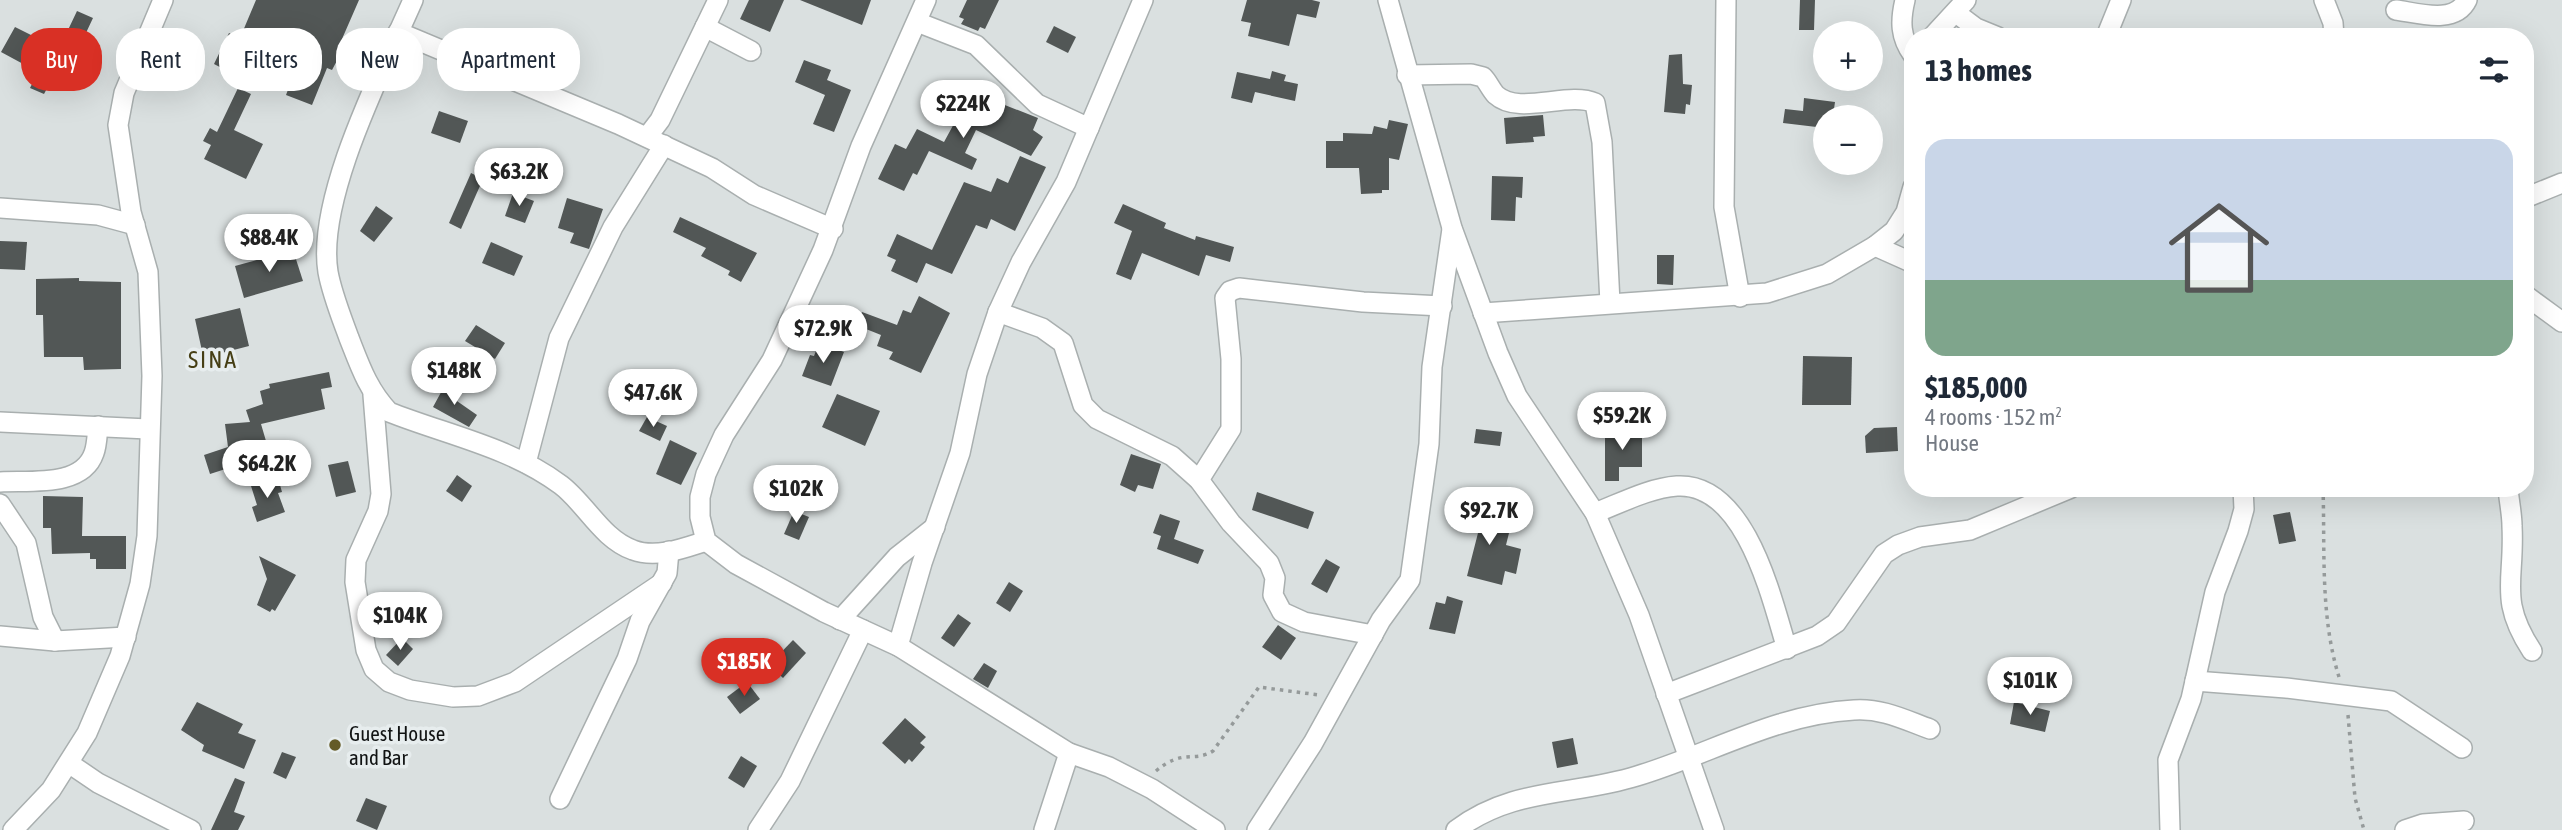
<!DOCTYPE html>
<meta charset="utf-8">
<style>
body{margin:0;font-family:"Asap Condensed",sans-serif;background:#f2f2f3;color:#1f2937;height:100vh;display:flex;flex-direction:column;font-size:26px;white-space:nowrap}
*{box-sizing:border-box;margin:0}
p{font-size:23px;color:#747a83}
.icon{flex:none;width:38px;height:38px;fill:none;stroke:currentColor;stroke-width:2;stroke-linecap:round;stroke-linejoin:round}
.map{position:relative;flex:1;overflow:hidden}
.drawer{position:absolute;left:1904px;top:28px;width:630px;height:469px;display:flex;flex-direction:column;background:#fff;border-radius:28px;box-shadow:0 7px 28px #0002}
.drawer>*{flex:none}
.guide{position:absolute;left:21px;top:28px;width:665px;height:63px;display:flex;gap:14px}
.fabs{position:absolute;left:1813px;top:21px;display:grid;gap:14px}
.fabs a{display:grid;place-items:center;width:70px;height:70px;border-radius:50%;background:#fff;box-shadow:0 7px 28px #0002;font-size:35px}
.price{position:absolute;translate:-50% -60px;padding:0 16px;border-radius:24px;background:#fff;color:#222;font-size:23px;line-height:46px;filter:drop-shadow(0 2px 4px #0008)}
.price::after{content:'';position:absolute;left:50%;top:42px;width:21px;height:16px;margin-left:-10px;background:inherit;clip-path:polygon(0 0,100% 0,50% 100%)}
.price.current{background:#d93025;color:#fff}
ul{padding:0;list-style:none}
li{display:grid;align-content:center;gap:14px;height:371px;padding:0 21px}
li+li{border-top:2px solid #e0e1e3}
li span{display:grid;place-items:center;height:217px;border-radius:21px;color:#555}
li>.icon{margin-inline-start:auto}
span .icon{width:126px;height:126px;fill:#fffc;stroke-width:1}
li b{font-size:30px}
h2{display:flex;justify-content:space-between;align-items:center;height:84px;padding:0 21px;font-size:30px}
.chip{padding:0 24px;border-radius:28px;background:#fff;box-shadow:0 7px 28px #0002;font-size:24px;line-height:63px}
.chip.current{background:#d93025;color:#fff}
.map>svg:first-child{display:block}
.building{fill:#525756}
.lines{fill:none;stroke-linecap:round;stroke-linejoin:round}
.minor-casing{stroke:#a9afaf;stroke-width:22}
.path{stroke:#959a9a;stroke-width:3.5;stroke-dasharray:3.5 5;stroke-linecap:butt}
.minor{stroke:#fff;stroke-width:19}
.poi-dot{fill:#645b27;stroke:#e7edee;stroke-width:2.5}
.labels{text-anchor:middle;dominant-baseline:central;stroke-width:7;stroke-linejoin:round;paint-order:stroke}
.poi-label{font-size:21px;fill:#111313;stroke:#e7edee;text-anchor:start}
.quarter-label{font-size:24px;letter-spacing:2px;fill:#463f15;stroke:#e7edee}
</style>
<div class="map">
<svg width="2562" height="830" viewBox="0 0 2562 830">
<rect width="100%" height="100%" fill="#dae0e0"/>
<g class="building">
<path d="M 256,0 L 359,0 L 342,39 L 347,42 L 332,70 L 327,68 L 312,105 L 286,95 L 301,55 L 257,36 L 237,76 L 214,64 L 229,33 L 240,38 Z"/>
<path d="M 749,0 L 784,0 L 770,32 L 740,19 Z"/>
<path d="M 800,0 L 871,0 L 862,25 Z"/>
<path d="M 967,0 L 999,0 L 985,29 L 980,27 L 978,31 L 961,24 L 964,19 L 959,17 Z"/>
<path d="M 1247,0 L 1312,0 L 1320,2 L 1316,18 L 1297,14 L 1289,46 L 1248,36 L 1251,23 L 1241,21 Z"/>
<path d="M 1800,0 L 1815,0 L 1814,30 L 1799,30 Z"/>
<path d="M 77,11 L 93,18 L 69,69 L 60,64 L 44,94 L 30,88 L 38,72 L 1,52 L 15,27 L 59,49 Z"/>
<path d="M 1054,26 L 1076,37 L 1068,53 L 1046,42 Z"/>
<path d="M 1682,54 L 1683,84 L 1692,85 L 1690,105 L 1686,104 L 1685,114 L 1664,112 L 1669,55 Z"/>
<path d="M 804,60 L 831,70 L 827,80 L 851,90 L 834,132 L 813,124 L 825,95 L 795,82 Z"/>
<path d="M 1272,71 L 1286,75 L 1284,81 L 1298,84 L 1295,101 L 1255,92 L 1252,103 L 1231,98 L 1237,72 L 1270,79 Z"/>
<path d="M 238,88 L 251,94 L 234,130 L 263,144 L 246,179 L 204,159 L 211,145 L 203,141 L 210,128 L 217,132 Z"/>
<path d="M 977,94 L 1038,118 L 1033,130 L 1043,137 L 1031,156 L 976,130 L 965,153 L 977,159 L 972,170 L 929,151 L 917,175 L 913,173 L 904,191 L 878,179 L 895,144 L 906,149 L 917,129 L 944,142 L 962,109 L 969,112 Z"/>
<path d="M 1804,98 L 1835,102 L 1833,116 L 1840,117 L 1825,117 L 1825,128 L 1783,123 L 1785,109 L 1803,111 Z"/>
<path d="M 439,111 L 468,121 L 460,143 L 431,133 Z"/>
<path d="M 1543,115 L 1545,136 L 1533,137 L 1534,142 L 1506,144 L 1504,118 Z"/>
<path d="M 1389,120 L 1408,124 L 1399,160 L 1389,158 L 1389,190 L 1382,190 L 1382,193 L 1361,194 L 1359,168 L 1326,168 L 1326,141 L 1343,141 L 1343,133 L 1372,134 L 1374,126 L 1387,129 Z"/>
<path d="M 1020,156 L 1046,167 L 1015,231 L 991,219 L 987,229 L 976,225 L 952,274 L 926,263 L 917,283 L 891,271 L 896,260 L 887,256 L 897,234 L 932,250 L 964,182 L 991,192 L 997,178 L 1008,183 Z"/>
<path d="M 471,173 L 483,179 L 461,229 L 449,223 Z"/>
<path d="M 1492,176 L 1523,177 L 1522,198 L 1516,197 L 1515,221 L 1491,220 Z"/>
<path d="M 513,193 L 534,201 L 525,223 L 505,216 Z"/>
<path d="M 567,198 L 603,209 L 589,249 L 570,243 L 574,233 L 558,228 Z"/>
<path d="M 1123,204 L 1166,223 L 1164,228 L 1195,240 L 1196,236 L 1234,247 L 1230,262 L 1206,255 L 1199,276 L 1142,253 L 1131,280 L 1116,274 L 1132,231 L 1114,223 Z"/>
<path d="M 376,206 L 393,218 L 374,242 L 360,231 Z"/>
<path d="M 680,217 L 757,253 L 741,282 L 728,275 L 730,271 L 701,256 L 706,248 L 673,232 Z"/>
<path d="M 0,241 L 27,242 L 25,270 L 0,269 Z"/>
<path d="M 491,242 L 523,256 L 514,276 L 482,263 Z"/>
<path d="M 293,250 L 303,281 L 244,298 L 235,266 Z"/>
<path d="M 1657,255 L 1674,255 L 1673,285 L 1657,284 Z"/>
<path d="M 79,278 L 79,281 L 121,282 L 121,369 L 84,370 L 83,357 L 44,357 L 43,315 L 36,315 L 36,279 Z"/>
<path d="M 919,296 L 950,313 L 921,373 L 889,359 L 893,352 L 877,346 L 881,335 L 856,325 L 862,312 L 897,325 L 903,310 L 911,313 Z"/>
<path d="M 240,308 L 249,346 L 218,354 L 217,349 L 202,351 L 195,319 Z"/>
<path d="M 476,325 L 505,343 L 495,359 L 465,341 Z"/>
<path d="M 819,343 L 844,352 L 831,386 L 802,376 L 810,355 L 814,356 Z"/>
<path d="M 448,349 L 462,358 L 451,375 L 437,367 Z"/>
<path d="M 1803,356 L 1852,357 L 1851,405 L 1802,405 Z"/>
<path d="M 329,372 L 332,387 L 321,389 L 325,409 L 261,424 L 266,441 L 236,449 L 241,464 L 210,474 L 204,455 L 228,447 L 225,424 L 250,422 L 246,410 L 263,404 L 260,391 L 270,388 L 269,384 Z"/>
<path d="M 445,385 L 458,391 L 454,399 L 477,415 L 469,427 L 433,407 Z"/>
<path d="M 837,394 L 880,411 L 865,446 L 822,427 Z"/>
<path d="M 647,417 L 667,426 L 660,441 L 639,431 Z"/>
<path d="M 1897,427 L 1898,451 L 1866,453 L 1865,436 L 1874,428 Z"/>
<path d="M 1476,429 L 1502,432 L 1500,446 L 1474,443 Z"/>
<path d="M 1605,430 L 1642,430 L 1642,467 L 1619,467 L 1619,481 L 1605,481 Z"/>
<path d="M 670,440 L 697,453 L 681,485 L 656,474 Z"/>
<path d="M 1131,454 L 1161,464 L 1153,489 L 1138,485 L 1135,492 L 1120,485 Z"/>
<path d="M 348,461 L 356,492 L 336,497 L 328,465 Z"/>
<path d="M 457,475 L 472,486 L 462,502 L 446,491 Z"/>
<path d="M 278,478 L 282,492 L 278,493 L 285,512 L 257,522 L 252,507 L 257,505 L 251,486 Z"/>
<path d="M 1257,492 L 1314,512 L 1308,529 L 1252,510 Z"/>
<path d="M 43,496 L 83,497 L 82,536 L 126,536 L 126,569 L 96,569 L 96,559 L 90,559 L 90,553 L 52,554 L 51,528 L 43,528 Z"/>
<path d="M 1464,506 L 1494,512 L 1491,525 L 1510,529 L 1506,545 L 1521,549 L 1516,574 L 1505,571 L 1502,585 L 1467,576 L 1478,533 L 1459,529 Z"/>
<path d="M 794,511 L 809,517 L 799,540 L 784,534 Z"/>
<path d="M 2290,512 L 2296,541 L 2279,544 L 2273,515 Z"/>
<path d="M 1160,514 L 1180,521 L 1174,539 L 1204,550 L 1198,564 L 1157,549 L 1161,536 L 1153,533 Z"/>
<path d="M 259,556 L 296,575 L 275,611 L 272,609 L 270,612 L 257,605 L 267,579 Z"/>
<path d="M 1326,559 L 1340,567 L 1327,593 L 1311,584 Z"/>
<path d="M 1009,582 L 1023,591 L 1010,612 L 996,603 Z"/>
<path d="M 1447,596 L 1463,601 L 1455,634 L 1429,629 L 1436,602 L 1445,604 Z"/>
<path d="M 958,614 L 971,623 L 954,647 L 941,638 Z"/>
<path d="M 1278,625 L 1296,638 L 1281,660 L 1262,647 Z"/>
<path d="M 402,638 L 413,649 L 398,666 L 386,655 Z"/>
<path d="M 793,640 L 806,653 L 783,678 L 769,665 Z"/>
<path d="M 984,663 L 997,671 L 988,688 L 973,679 Z"/>
<path d="M 747,682 L 760,699 L 740,714 L 727,697 Z"/>
<path d="M 197,702 L 243,724 L 238,733 L 256,740 L 244,769 L 202,751 L 204,745 L 181,730 Z"/>
<path d="M 2014,702 L 2050,711 L 2045,732 L 2010,724 Z"/>
<path d="M 905,718 L 926,737 L 920,743 L 925,747 L 912,762 L 909,759 L 905,764 L 882,743 Z"/>
<path d="M 1573,738 L 1578,764 L 1557,768 L 1552,742 Z"/>
<path d="M 282,752 L 296,757 L 286,779 L 273,773 Z"/>
<path d="M 741,756 L 757,766 L 744,788 L 728,778 Z"/>
<path d="M 235,778 L 245,782 L 234,812 L 245,816 L 238,830 L 211,830 Z"/>
<path d="M 366,798 L 387,806 L 377,830 L 356,821 Z"/>
</g>
<g class="lines">
<defs>
<g id="minor">
<path d="M 413,0 C 383,69 316,198 328,272 C 332,294 341,316 349,338 C 360,366 368,390 389,412 C 447,435 510,447 561,485 C 586,504 602,539 633,550 C 656,559 684,548 706,541"/>
<path d="M 926,0 L 861,146 L 823,250 L 772,360 L 724,435 L 706,474 L 700,497 L 700,517 L 706,541 L 736,564 L 824,612 L 898,646 L 1069,753 L 1109,767 L 1152,789 L 1215,830"/>
<path d="M 1388,0 L 1452,228 L 1498,353 L 1517,396 L 1595,513 L 1639,615 L 1714,830"/>
<path d="M 1726,0 L 1724,207 L 1740,297"/>
<path d="M 1905,0 C 1900,21 1900,37 1913,55"/>
<path d="M 2324,0 L 2333,23 L 2334,37"/>
<path d="M 2396,10 C 2418,13 2455,25 2467,0"/>
<path d="M 1956,13 L 1976,28 L 1998,37"/>
<path d="M 917,22 L 976,45 L 1037,104 L 1089,128"/>
<path d="M 705,27 L 751,51"/>
<path d="M 398,32 L 618,124 L 712,168 L 754,195 L 833,229"/>
<path d="M 1932,37 L 1966,0"/>
<path d="M 2106,37 L 2121,0"/>
<path d="M 1407,75 L 1471,74 L 1483,77 C 1488,82 1491,90 1496,95 C 1519,116 1568,91 1595,103 L 1602,142 L 1610,303"/>
<path d="M 647,137 L 660,120 L 718,0"/>
<path d="M 2525,198 L 2562,183"/>
<path d="M 0,208 L 98,215 L 135,225"/>
<path d="M 1875,246 L 1913,263"/>
<path d="M 2525,295 L 2562,322"/>
<path d="M 998,312 L 1042,328 L 1063,343 L 1083,405 L 1097,419 L 1172,456 L 1199,480 L 1231,523 L 1269,563 L 1275,578 L 1273,595 L 1282,612 L 1304,622 L 1373,635"/>
<path d="M 1483,313 L 1767,293 L 1827,274 L 1875,246 L 1894,231 L 1906,212 L 1913,187"/>
<path d="M 373,395 L 381,494 L 378,511 L 356,560 L 355,582 L 366,650 L 374,669 L 389,682 L 410,690 L 453,697 L 478,696 L 515,682 L 662,583"/>
<path d="M 0,422 L 148,429"/>
<path d="M 526,463 L 559,338 L 613,227 L 664,145"/>
<path d="M 1199,480 L 1231,429 L 1231,359 L 1225,298 L 1230,291 L 1239,288 L 1363,302 L 1442,306"/>
<path d="M 0,482 C 29,480 82,488 94,453 C 97,445 97,435 98,426"/>
<path d="M 2508,488 C 2509,501 2512,514 2512,526 C 2515,581 2498,599 2532,651"/>
<path d="M 0,504 L 26,543 L 43,617 L 55,641"/>
<path d="M 1595,513 C 1621,503 1649,488 1677,486 C 1746,482 1772,600 1787,649"/>
<path d="M 840,620 L 897,557 L 935,527"/>
<path d="M 0,636 L 55,641 L 126,637"/>
<path d="M 898,646 L 922,563 L 960,453 L 977,374 L 998,312 L 1021,262 L 1066,182 L 1143,0"/>
<path d="M 2195,681 L 2286,688 L 2391,701 L 2462,748"/>
<path d="M 1666,694 L 1817,636 L 1836,623 L 1884,554 L 1898,545 L 1920,537 L 1970,530 L 2071,488"/>
<path d="M 70,764 L 98,783 L 191,830"/>
<path d="M 560,799 L 627,659 L 640,621 L 667,573 L 669,551"/>
<path d="M 13,830 L 51,790 L 87,733 L 120,656 L 140,584 L 147,536 L 152,376 L 148,272 L 131,212 L 118,125 L 124,93 L 163,0"/>
<path d="M 758,830 L 790,781 L 863,630"/>
<path d="M 1044,830 L 1069,753"/>
<path d="M 1257,830 L 1313,743 L 1381,620 L 1410,580 L 1429,444 L 1432,367 L 1452,229"/>
<path d="M 1456,830 C 1513,787 1573,796 1637,776 C 1710,754 1777,714 1854,710 C 1882,708 1905,720 1930,729"/>
<path d="M 2170,830 L 2168,760 L 2191,699 L 2215,592 L 2238,531 L 2244,509 L 2243,488"/>
<path d="M 2405,830 L 2423,824 L 2464,821"/>
</g>
</defs>
<use href="#minor" class="minor-casing"/>
<g class="path">
<path d="M 2323,488 C 2325,551 2320,616 2339,677"/>
<path d="M 2348,715 L 2355,798 L 2364,830"/>
<path d="M 1156,771 C 1183,748 1194,763 1213,751 L 1259,687 L 1319,695"/>
</g>
<use href="#minor" class="minor"/>
</g>
<circle class="poi-dot" cx="335" cy="745" r="7"/>
<g class="labels">
<g class="poi-label">
<text x="349" y="733">Guest House<tspan x="349" dy="24">and Bar</tspan></text>
</g>
<g class="quarter-label">
<text x="213" y="359">SINA</text>
</g>
</g>
</svg>
<div class="fabs">
<a>+</a>
<a>−</a>
</div>
<b class="price" style="left:963px;top:140px">$224K</b>
<b class="price" style="left:519px;top:208px">$63.2K</b>
<b class="price" style="left:269px;top:274px">$88.4K</b>
<b class="price" style="left:823px;top:365px">$72.9K</b>
<b class="price" style="left:454px;top:407px">$148K</b>
<b class="price" style="left:653px;top:429px">$47.6K</b>
<b class="price" style="left:1622px;top:452px">$59.2K</b>
<b class="price" style="left:267px;top:500px">$64.2K</b>
<b class="price" style="left:796px;top:525px">$102K</b>
<b class="price" style="left:1489px;top:547px">$92.7K</b>
<b class="price" style="left:400px;top:652px">$104K</b>
<b class="price current" style="left:744px;top:698px">$185K</b>
<b class="price" style="left:2030px;top:717px">$101K</b>
<div class="guide">
<a class="chip current">Buy</a>
<a class="chip">Rent</a>
<a class="chip">Filters</a>
<a class="chip">New</a>
<a class="chip">Apartment</a>
</div>
<section class="drawer">
<h2>13 homes<svg class="icon" aria-label="filters" viewBox="0 0 24 24"><path d="M4 7h16M4 17h16"/><circle cx="9" cy="7" r="2"/><circle cx="15" cy="17" r="2"/></svg></h2>
<ul>
<li><span style="background:linear-gradient(#c9d6e8 65%,#7fa58c 0)"><svg class="icon" aria-label="home" viewBox="0 0 24 24"><path d="M3 11l9-7 9 7M6 9v11h12V9"/></svg></span><div><b>$185,000</b><p>4 rooms · 152 m²</p><p>House</p></div></li>
</ul>
</section>
</div>
